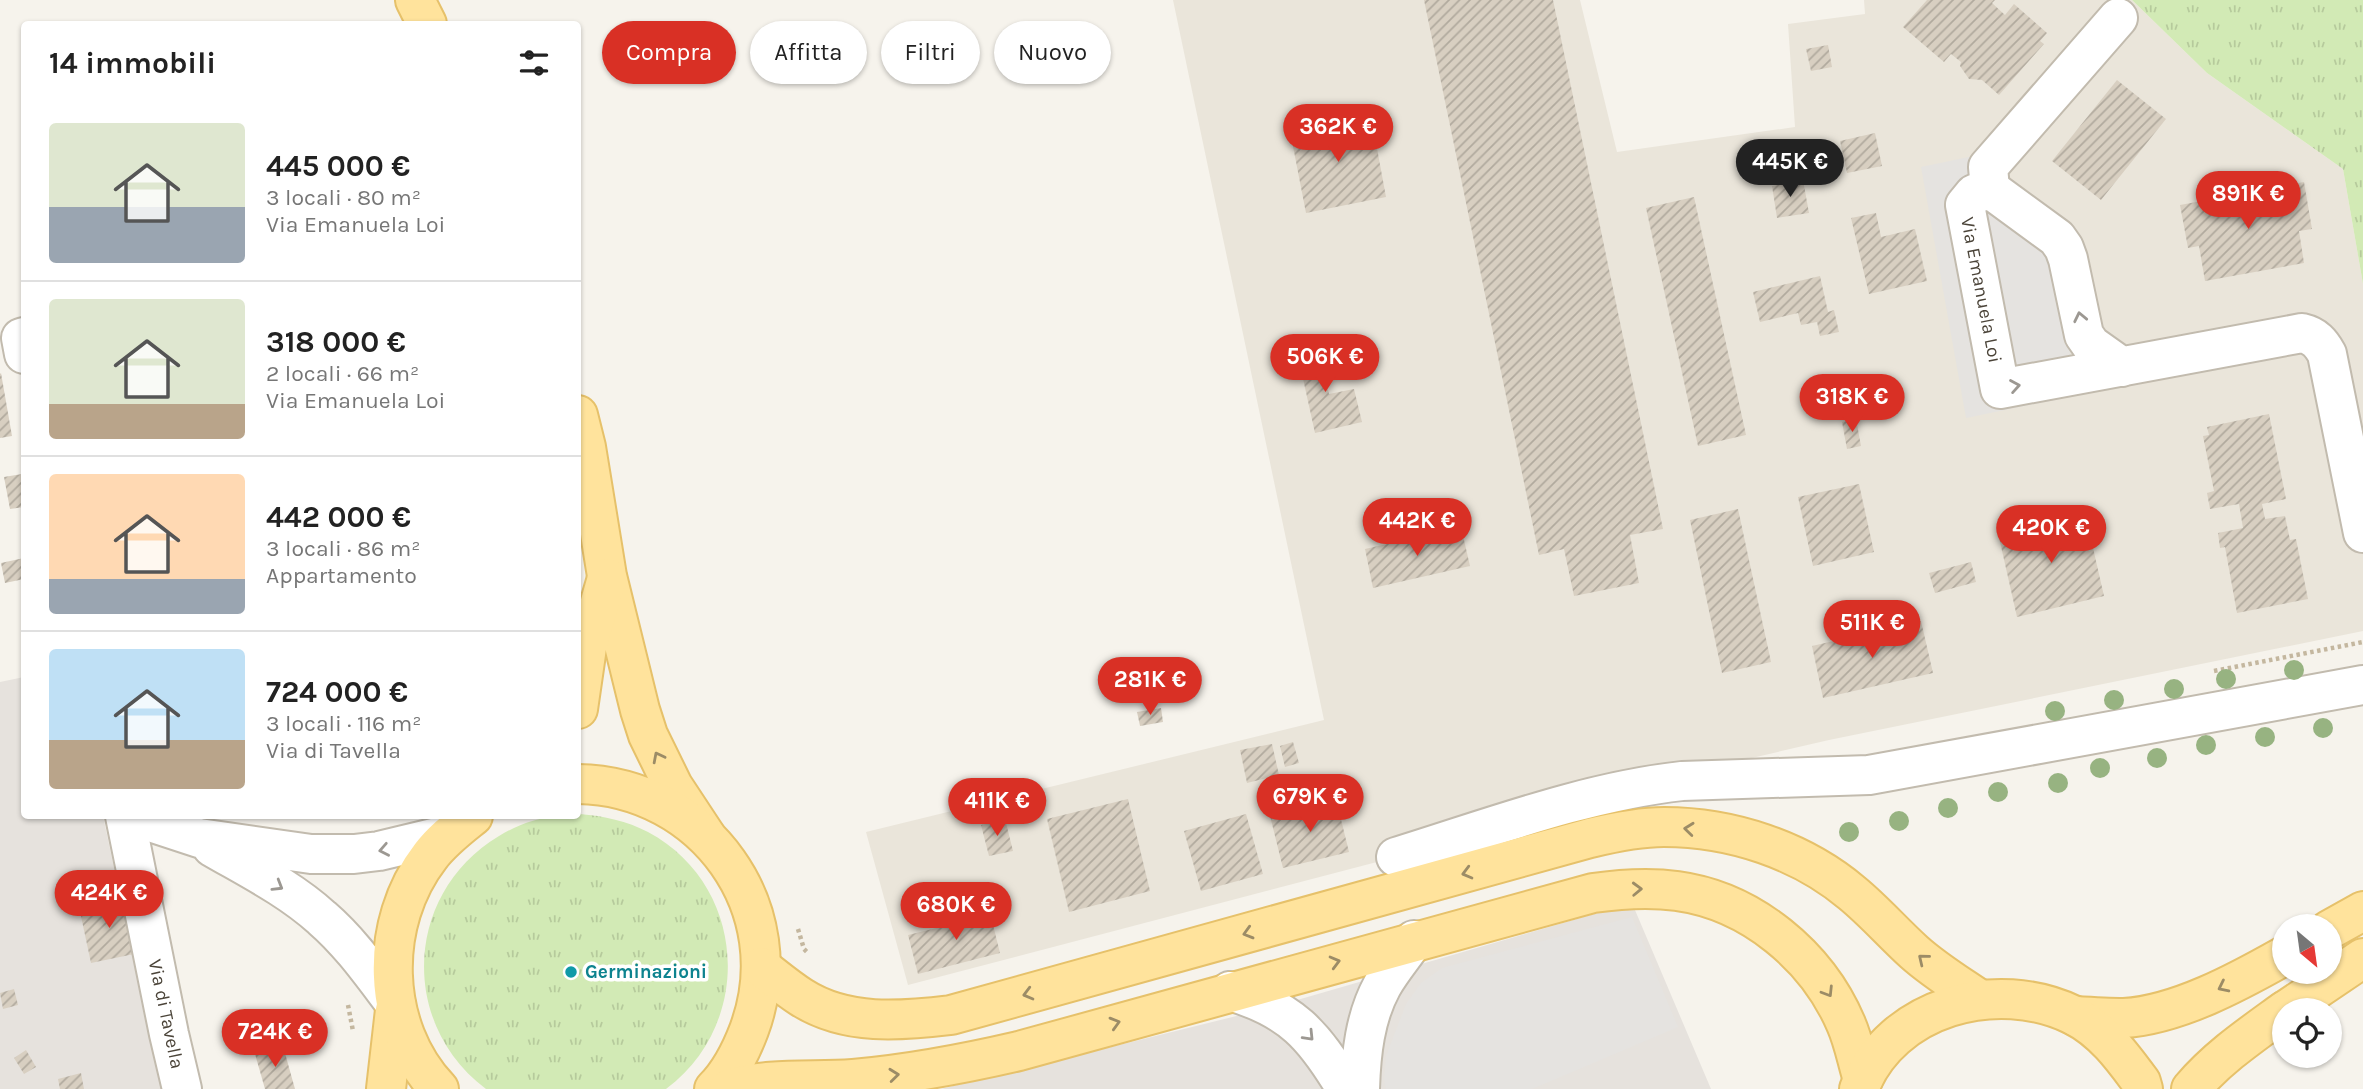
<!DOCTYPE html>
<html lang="it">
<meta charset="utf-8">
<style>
body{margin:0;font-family:Karla,sans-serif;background:#f2f2f2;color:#222;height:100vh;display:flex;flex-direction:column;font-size:26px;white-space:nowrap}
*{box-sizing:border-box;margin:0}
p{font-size:23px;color:#767676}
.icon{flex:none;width:38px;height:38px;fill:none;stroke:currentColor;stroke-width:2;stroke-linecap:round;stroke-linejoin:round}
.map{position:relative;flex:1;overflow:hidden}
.sheet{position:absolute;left:21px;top:21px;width:560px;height:798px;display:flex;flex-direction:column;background:#fff;border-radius:7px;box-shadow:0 2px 5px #0004}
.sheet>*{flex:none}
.top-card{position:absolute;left:602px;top:21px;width:665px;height:63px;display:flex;gap:14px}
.needle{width:46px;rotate:151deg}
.controls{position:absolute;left:2272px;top:914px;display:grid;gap:14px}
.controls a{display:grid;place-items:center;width:70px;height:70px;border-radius:50%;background:#fff;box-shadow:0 2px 5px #0004;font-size:35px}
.price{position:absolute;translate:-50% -60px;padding:0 16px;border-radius:24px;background:#d93025;color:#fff;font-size:23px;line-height:46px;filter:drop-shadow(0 2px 4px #0008)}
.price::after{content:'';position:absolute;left:50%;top:42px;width:21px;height:16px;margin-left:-10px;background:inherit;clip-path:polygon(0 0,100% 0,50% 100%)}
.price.selected{background:#222;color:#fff}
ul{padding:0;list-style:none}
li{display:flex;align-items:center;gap:21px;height:175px;padding:0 28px}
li+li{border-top:2px solid #e0e0e0}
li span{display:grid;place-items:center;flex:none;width:196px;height:140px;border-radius:7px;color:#555}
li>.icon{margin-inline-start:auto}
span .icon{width:84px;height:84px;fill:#fffc;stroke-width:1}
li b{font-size:30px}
h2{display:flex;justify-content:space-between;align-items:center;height:84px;padding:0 28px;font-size:30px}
.tag{padding:0 24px;border-radius:32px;background:#fff;box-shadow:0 2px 5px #0004;font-size:24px;line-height:63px}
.tag.selected{background:#d93025;color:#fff}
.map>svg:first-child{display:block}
.residential{fill:#eae5da}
.industrial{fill:#e6e2dd}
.grass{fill:url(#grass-tufts)}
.parking{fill:#e5e3e0}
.building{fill:url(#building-hatch)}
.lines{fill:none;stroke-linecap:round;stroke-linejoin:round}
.minor-casing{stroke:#c2bbae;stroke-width:42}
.major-casing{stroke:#e6c16a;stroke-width:42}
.path{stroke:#c4b79f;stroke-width:4.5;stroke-dasharray:3.5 3.5;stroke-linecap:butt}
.minor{stroke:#fff;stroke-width:38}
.major{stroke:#ffe39c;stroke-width:38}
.tree{fill:#97b381}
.oneway{stroke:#9c9892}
.oneway2{stroke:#9c8c66}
.culture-dot{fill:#0f9aa8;stroke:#fff;stroke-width:2.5}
.labels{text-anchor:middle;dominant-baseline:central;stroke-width:7;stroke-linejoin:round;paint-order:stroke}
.street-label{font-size:19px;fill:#4b4439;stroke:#fff}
.culture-label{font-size:19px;font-weight:bold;fill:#0d838f;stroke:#fff;text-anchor:start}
</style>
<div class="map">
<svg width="2363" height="1089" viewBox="0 0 2363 1089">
<defs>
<pattern id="grass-tufts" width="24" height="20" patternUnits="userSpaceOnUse" patternTransform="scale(1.75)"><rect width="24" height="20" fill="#d2eab5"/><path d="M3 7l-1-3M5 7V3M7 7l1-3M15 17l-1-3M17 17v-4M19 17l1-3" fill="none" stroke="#b6ca9c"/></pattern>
<pattern id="building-hatch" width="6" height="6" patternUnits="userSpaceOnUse" patternTransform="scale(1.75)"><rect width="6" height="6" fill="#d8cfc1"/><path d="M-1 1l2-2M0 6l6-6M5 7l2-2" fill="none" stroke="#b1aa9e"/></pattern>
</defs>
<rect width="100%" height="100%" fill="#f6f3ec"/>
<path class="residential" d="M 1173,0 L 1580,0 L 1617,152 L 1795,127 L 1788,24 L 1865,14 L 1864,0 L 2132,0 L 2207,73 L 2343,169 L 2363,284 L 2363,631 L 1829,740 L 1717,766 L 1396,857 L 908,985 L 866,832 L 1324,720 Z"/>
<g class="industrial">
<path d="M 24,677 L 24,816 L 103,816 L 161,1089 L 0,1089 L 0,682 Z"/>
<path d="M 1632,903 L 1711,1089 L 941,1089 L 1273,1007 Z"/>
</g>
<g class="grass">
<path d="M 2132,0 L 2363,0 L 2363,284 L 2343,169 L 2207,73 Z"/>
<path d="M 580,814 C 604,816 627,821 648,832 C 747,885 755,1023 666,1089 L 486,1089 C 398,1023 405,892 499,836 C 517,825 538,817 560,816 C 567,815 575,816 580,814 Z"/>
</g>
<g class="parking">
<path d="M 1983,154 L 2044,209 L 2078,395 L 1966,418 L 1921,167 Z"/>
<path d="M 1632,917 L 1678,1027 L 1532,1089 L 1386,1089 L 1384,1080 L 1386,1056 L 1406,1004 L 1421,983 L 1442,968 Z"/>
</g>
<g class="building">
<path d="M 1424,0 L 1553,0 L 1663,529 L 1630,535 L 1639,583 L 1574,596 L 1564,549 L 1539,555 Z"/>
<path d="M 1927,0 L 1995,0 L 1992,3 L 2005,15 L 2014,4 L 2047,33 L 2040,41 L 2044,44 L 1999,95 L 1982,80 L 1969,79 L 1960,66 L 1961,62 L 1951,54 L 1944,62 L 1903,27 Z"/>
<path d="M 1828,45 L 1832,67 L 1811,71 L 1806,49 Z"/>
<path d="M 2117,80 L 2166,119 L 2101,200 L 2052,161 Z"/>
<path d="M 1371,116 L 1386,197 L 1306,213 L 1290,131 Z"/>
<path d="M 1875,133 L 1882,166 L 1847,173 L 1840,141 Z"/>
<path d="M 1803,180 L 1809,213 L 1777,218 L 1772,186 Z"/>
<path d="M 2304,182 L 2312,229 L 2299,231 L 2304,263 L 2205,281 L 2199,246 L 2188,248 L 2180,205 Z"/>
<path d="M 1694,197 L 1746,435 L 1698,446 L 1646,208 Z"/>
<path d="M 1876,213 L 1881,237 L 1915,229 L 1927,281 L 1869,294 L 1851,218 Z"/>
<path d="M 1820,276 L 1828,312 L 1834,310 L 1839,332 L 1820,336 L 1817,322 L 1801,325 L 1798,313 L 1760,322 L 1753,292 Z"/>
<path d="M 1317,342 L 1329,394 L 1354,389 L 1362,422 L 1315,433 L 1296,347 Z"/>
<path d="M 1,373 L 12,436 L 0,438 L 0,374 Z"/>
<path d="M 2269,414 L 2286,499 L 2262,504 L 2265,519 L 2285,516 L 2290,540 L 2296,539 L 2308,599 L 2237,613 L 2225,547 L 2220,548 L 2218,533 L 2243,528 L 2239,504 L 2210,509 L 2207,493 L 2214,491 L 2203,436 L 2209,435 L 2207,427 Z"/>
<path d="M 1856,419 L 1861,446 L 1847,449 L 1842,422 Z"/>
<path d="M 22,474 L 24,507 L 10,509 L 4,477 Z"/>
<path d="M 1859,484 L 1874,552 L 1813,566 L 1798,497 Z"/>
<path d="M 1738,509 L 1771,662 L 1722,673 L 1690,520 Z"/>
<path d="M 2085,513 L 2104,596 L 2017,617 L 1998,533 Z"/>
<path d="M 1461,527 L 1470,566 L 1373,588 L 1365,549 Z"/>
<path d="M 24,558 L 24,579 L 5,583 L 1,563 Z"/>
<path d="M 1971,562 L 1976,582 L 1935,593 L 1929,573 Z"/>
<path d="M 1921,621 L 1933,673 L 1823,698 L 1812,646 Z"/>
<path d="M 1161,708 L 1163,722 L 1140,726 L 1137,712 Z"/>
<path d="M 1293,742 L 1299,763 L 1285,767 L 1280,746 Z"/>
<path d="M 1272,744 L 1279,775 L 1247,783 L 1240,750 Z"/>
<path d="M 1128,799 L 1150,891 L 1069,912 L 1047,819 Z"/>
<path d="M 1336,799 L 1349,852 L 1283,868 L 1270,816 Z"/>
<path d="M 1246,814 L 1263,874 L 1201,891 L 1184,831 Z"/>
<path d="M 1005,819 L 1013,851 L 989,856 L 981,825 Z"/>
<path d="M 127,897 L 139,953 L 91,963 L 79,907 Z"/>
<path d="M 988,905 L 1000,953 L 918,974 L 908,935 L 957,923 L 955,914 Z"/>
<path d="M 14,989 L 18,1005 L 3,1009 L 0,993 Z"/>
<path d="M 283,1046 L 295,1089 L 265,1089 L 255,1054 Z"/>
<path d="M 26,1050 L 36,1067 L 24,1074 L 14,1058 Z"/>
<path d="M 81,1073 L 84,1089 L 60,1089 L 58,1079 Z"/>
</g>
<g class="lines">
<defs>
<g id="minor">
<path d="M 1990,189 L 1988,167 L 2118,18"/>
<path d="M 24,337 L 21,338 L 24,354"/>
<path d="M 2122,367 L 2091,345 L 2084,335 L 2068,259 L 2064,248 L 2057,238 L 1990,189 L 1974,194 L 1965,205 L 2000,389 L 2302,333 C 2315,336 2321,343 2327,354 L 2363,533"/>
<path d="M 125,816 L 169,1034 L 182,1089"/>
<path d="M 132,816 L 199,838 L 311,854 L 354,854 L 379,851 L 450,834"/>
<path d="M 212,847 C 250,869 290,889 322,918 C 351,943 373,975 396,1005"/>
<path d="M 1396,857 C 1490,828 1584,792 1682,781 L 1869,775 L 2363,685"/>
<path d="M 1230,991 C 1291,1009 1314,1035 1346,1089"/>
<path d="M 1360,1089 C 1361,1054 1365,1017 1382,986 C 1391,970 1404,955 1414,940"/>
</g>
<g id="major">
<path d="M 415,0 L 427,24"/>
<path d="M 578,415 L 586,447 L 607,576 L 640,710 L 648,735 L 673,786 L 706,836"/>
<path d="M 578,709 L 587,647 L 607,578"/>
<path d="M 578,784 C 704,786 794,909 749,1030 C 741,1051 730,1073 714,1089"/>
<path d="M 2329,930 L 2363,911"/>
<path d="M 761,967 C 774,977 787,988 801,997 C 846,1026 901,1021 951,1015 L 1590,838 C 1615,832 1639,827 1664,827 C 1731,827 1801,850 1852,893 C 1874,911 1893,933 1914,952 C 1934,970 1957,984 1979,999"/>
<path d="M 2286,1010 L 2363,958"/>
<path d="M 2075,1016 C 2091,1017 2108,1018 2124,1018 C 2177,1015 2238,982 2284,956"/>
<path d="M 386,1089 L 395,1010"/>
<path d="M 439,1089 C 380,1027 378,923 430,856 C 442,840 458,828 473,816"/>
<path d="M 729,1089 C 769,1077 812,1082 853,1079 C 910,1074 963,1064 1019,1051 L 1593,893 C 1621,889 1649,887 1677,891 C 1751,901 1817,956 1846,1024 C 1854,1042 1857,1061 1863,1080"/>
<path d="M 1859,1089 C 1891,1006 1997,978 2073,1015 C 2103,1030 2122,1056 2141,1082 L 2143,1089"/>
<path d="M 2191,1089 C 2217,1058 2251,1035 2284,1011"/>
</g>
</defs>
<use href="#minor" class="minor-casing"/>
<use href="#major" class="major-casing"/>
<g class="path">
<path d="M 2214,671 L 2363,642"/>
<path d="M 798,929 L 804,949 L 808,953"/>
<path d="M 348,1005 L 353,1031"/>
</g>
<use href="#minor" class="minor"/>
<use href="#major" class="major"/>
</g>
<g class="tree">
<circle cx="2294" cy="670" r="10"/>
<circle cx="2226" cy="679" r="10"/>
<circle cx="2174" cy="689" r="10"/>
<circle cx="2114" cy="700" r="10"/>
<circle cx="2055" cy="711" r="10"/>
<circle cx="2323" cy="728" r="10"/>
<circle cx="2265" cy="737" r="10"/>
<circle cx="2206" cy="745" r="10"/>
<circle cx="2157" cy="758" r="10"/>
<circle cx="2100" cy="768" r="10"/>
<circle cx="2058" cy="783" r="10"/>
<circle cx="1998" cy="792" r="10"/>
<circle cx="1948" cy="808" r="10"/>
<circle cx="1899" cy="821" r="10"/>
<circle cx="1849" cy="832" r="10"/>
</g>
<defs><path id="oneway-chevron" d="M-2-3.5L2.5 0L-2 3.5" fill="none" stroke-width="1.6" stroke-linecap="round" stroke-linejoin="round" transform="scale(1.75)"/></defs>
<g class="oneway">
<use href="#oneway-chevron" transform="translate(2080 317) rotate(-102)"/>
<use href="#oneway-chevron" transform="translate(2015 386) rotate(-10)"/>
<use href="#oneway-chevron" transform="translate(384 850) rotate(169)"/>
<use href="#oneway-chevron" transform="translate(278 886) rotate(31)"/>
<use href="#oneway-chevron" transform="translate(1309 1036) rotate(46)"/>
</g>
<g class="oneway2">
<use href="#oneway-chevron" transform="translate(658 757) rotate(-117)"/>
<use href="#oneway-chevron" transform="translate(1689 829) rotate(-174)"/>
<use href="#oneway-chevron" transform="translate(1467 873) rotate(165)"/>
<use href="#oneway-chevron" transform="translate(1637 889) rotate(-2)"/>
<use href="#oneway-chevron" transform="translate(1248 933) rotate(164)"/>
<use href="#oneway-chevron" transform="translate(1923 959) rotate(-141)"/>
<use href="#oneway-chevron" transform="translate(1335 962) rotate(-15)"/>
<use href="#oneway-chevron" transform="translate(2223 987) rotate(154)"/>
<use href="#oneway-chevron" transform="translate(1828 992) rotate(58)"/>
<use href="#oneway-chevron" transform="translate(1028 994) rotate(165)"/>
<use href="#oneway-chevron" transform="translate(1115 1023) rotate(-16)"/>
<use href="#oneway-chevron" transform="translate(894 1075) rotate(-6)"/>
</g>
<circle class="culture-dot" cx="571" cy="972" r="7"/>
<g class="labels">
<g class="street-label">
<text transform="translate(1981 290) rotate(79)">Via Emanuela Loi</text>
<text transform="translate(166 1014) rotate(78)">Via di Tavella</text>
</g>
<g class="culture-label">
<text x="585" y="972">Germinazioni</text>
</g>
</g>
</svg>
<div class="controls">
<a><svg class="needle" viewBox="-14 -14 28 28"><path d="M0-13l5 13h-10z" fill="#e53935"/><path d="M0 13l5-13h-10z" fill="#767676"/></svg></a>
<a><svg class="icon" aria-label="locate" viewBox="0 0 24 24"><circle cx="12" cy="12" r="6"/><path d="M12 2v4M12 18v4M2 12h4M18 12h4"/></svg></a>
</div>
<b class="price" style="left:1338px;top:164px">362K €</b>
<b class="price selected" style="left:1790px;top:199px">445K €</b>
<b class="price" style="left:2248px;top:231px">891K €</b>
<b class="price" style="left:1325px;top:394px">506K €</b>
<b class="price" style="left:1852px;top:434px">318K €</b>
<b class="price" style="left:1417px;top:558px">442K €</b>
<b class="price" style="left:2051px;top:565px">420K €</b>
<b class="price" style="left:1872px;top:660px">511K €</b>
<b class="price" style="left:1150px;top:717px">281K €</b>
<b class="price" style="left:1310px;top:834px">679K €</b>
<b class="price" style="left:997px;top:838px">411K €</b>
<b class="price" style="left:109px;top:930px">424K €</b>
<b class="price" style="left:956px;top:942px">680K €</b>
<b class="price" style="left:275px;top:1069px">724K €</b>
<div class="top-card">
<a class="tag selected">Compra</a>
<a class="tag">Affitta</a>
<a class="tag">Filtri</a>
<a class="tag">Nuovo</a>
</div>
<section class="sheet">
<h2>14 immobili<svg class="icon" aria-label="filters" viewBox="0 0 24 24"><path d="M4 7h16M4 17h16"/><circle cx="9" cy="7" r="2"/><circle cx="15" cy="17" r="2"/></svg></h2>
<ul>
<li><span style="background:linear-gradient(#dfe7d0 60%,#9aa5b1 0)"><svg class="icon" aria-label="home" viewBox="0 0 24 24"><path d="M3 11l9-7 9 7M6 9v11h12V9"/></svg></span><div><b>445 000 €</b><p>3 locali · 80 m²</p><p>Via Emanuela Loi</p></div></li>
<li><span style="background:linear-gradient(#dfe7d0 75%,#b9a48a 0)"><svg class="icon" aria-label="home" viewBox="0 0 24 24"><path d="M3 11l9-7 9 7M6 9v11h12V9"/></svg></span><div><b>318 000 €</b><p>2 locali · 66 m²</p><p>Via Emanuela Loi</p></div></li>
<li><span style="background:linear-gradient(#ffd9b3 75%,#9aa5b1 0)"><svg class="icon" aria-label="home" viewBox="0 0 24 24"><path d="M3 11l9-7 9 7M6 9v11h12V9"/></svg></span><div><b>442 000 €</b><p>3 locali · 86 m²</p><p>Appartamento</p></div></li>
<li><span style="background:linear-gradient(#bfe0f5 65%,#b9a48a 0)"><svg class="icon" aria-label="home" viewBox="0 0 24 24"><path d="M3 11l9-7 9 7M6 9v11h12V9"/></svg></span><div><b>724 000 €</b><p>3 locali · 116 m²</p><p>Via di Tavella</p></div></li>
</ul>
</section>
</div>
